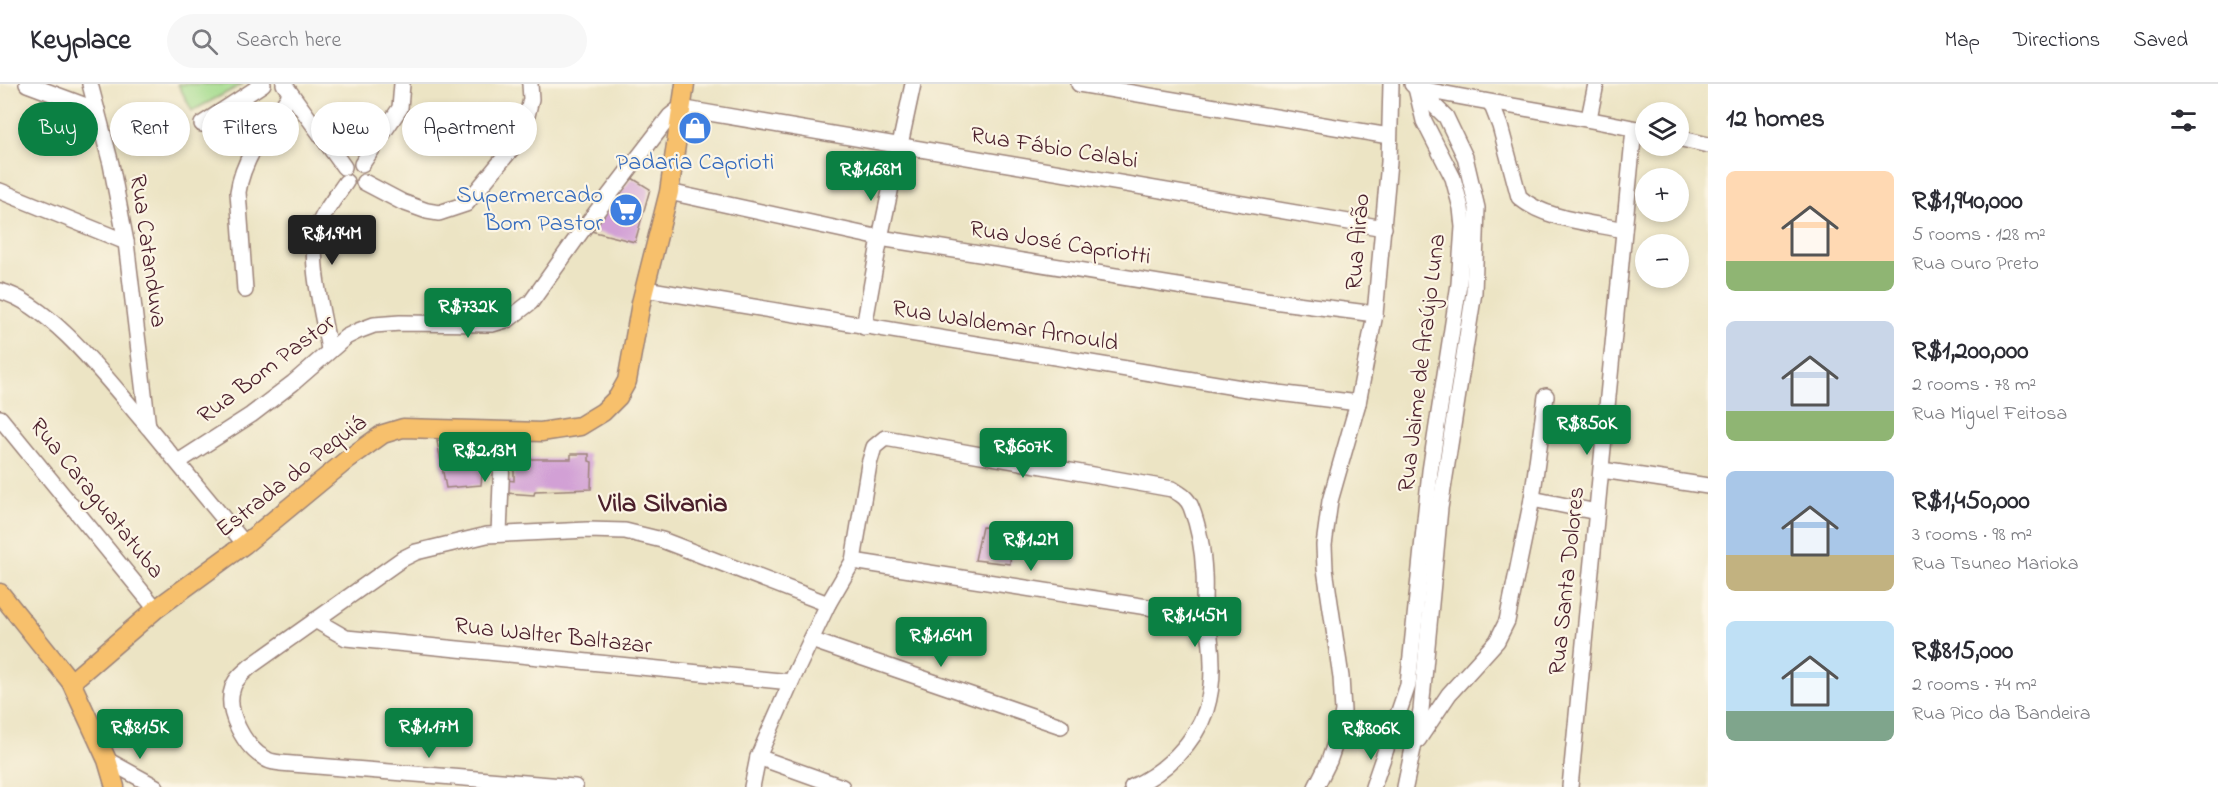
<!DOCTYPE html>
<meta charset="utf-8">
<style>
body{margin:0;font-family:"Indie Flower",sans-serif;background:#f7f7f7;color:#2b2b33;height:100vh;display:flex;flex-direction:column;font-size:22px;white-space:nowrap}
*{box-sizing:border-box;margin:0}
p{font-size:20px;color:#7c7c81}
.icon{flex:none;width:33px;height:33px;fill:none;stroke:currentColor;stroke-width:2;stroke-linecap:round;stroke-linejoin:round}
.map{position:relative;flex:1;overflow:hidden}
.panel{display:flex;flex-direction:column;background:#fff;width:510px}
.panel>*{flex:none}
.guide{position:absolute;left:18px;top:18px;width:570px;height:54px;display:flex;gap:12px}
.buttons{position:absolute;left:1635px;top:18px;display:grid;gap:12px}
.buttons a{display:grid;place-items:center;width:54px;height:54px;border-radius:50%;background:#fff;box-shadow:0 3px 9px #0003;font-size:30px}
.price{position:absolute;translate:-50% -51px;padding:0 14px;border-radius:6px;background:#0b8043;color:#fff;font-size:20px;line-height:39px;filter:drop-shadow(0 2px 3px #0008)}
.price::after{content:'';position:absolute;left:50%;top:36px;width:18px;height:14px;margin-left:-9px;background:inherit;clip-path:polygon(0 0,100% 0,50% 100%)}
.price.on{background:#222;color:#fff}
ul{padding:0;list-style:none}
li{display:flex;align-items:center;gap:18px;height:150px;padding:0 18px}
li span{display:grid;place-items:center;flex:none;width:168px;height:120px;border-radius:9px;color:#555}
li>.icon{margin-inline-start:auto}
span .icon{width:72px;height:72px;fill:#fffc;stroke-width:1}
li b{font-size:26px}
h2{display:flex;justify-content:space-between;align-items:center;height:72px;padding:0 18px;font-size:26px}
.tag{padding:0 21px;border-radius:27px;background:#fff;box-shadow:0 3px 9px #0003;font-size:21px;line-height:54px}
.tag.on{background:#0b8043;color:#fff}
header{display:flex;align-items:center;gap:36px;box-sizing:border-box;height:84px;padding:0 30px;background:#fff;border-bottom:2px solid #e1e1e2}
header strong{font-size:28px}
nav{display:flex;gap:33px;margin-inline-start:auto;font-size:21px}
.search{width:420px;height:54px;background:#f7f7f7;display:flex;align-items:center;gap:15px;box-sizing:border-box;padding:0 21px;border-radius:33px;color:#7c7c81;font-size:22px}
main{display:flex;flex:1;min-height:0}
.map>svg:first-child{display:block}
.pitch{fill:#a3db8c;stroke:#767d5c;stroke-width:1.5}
.building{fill:#d2a0d5}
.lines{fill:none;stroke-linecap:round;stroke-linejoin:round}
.minor-casing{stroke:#9b8278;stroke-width:18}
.major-casing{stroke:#9b8278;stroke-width:21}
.minor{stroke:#fff;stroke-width:15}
.major{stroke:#f7c06c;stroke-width:18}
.labels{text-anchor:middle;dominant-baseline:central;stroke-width:4.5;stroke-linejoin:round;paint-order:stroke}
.street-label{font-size:24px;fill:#4a1f2b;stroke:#fcf5e5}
.shop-label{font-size:24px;fill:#366cbe;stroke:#fcf5e5}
.quarter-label{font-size:27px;font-weight:bold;fill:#4a1f2b;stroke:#fcf5e5}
</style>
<header>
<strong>Keyplace</strong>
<div class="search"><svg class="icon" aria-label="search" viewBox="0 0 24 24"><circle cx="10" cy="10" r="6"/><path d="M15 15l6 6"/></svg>Search here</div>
<nav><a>Map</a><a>Directions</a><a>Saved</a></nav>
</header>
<main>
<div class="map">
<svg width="1708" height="703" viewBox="0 0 1708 703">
<rect width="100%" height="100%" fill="#fcf5e5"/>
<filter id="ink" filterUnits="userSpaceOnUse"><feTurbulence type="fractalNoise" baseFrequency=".0167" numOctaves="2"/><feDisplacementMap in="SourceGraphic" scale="12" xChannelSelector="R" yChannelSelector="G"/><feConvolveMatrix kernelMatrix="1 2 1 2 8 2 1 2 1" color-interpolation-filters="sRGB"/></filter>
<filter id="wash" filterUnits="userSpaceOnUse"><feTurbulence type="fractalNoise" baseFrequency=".008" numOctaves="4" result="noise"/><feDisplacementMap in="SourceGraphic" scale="24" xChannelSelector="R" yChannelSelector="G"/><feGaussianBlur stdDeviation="1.35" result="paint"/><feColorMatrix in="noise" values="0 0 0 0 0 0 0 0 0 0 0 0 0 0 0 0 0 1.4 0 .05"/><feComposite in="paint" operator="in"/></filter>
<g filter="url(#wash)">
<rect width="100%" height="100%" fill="#ece4c4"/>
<path class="pitch" d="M 178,0 L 243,0 L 192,27 Z"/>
<g id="blocks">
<g class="building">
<path d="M 632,94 L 650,105 L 635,158 L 591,147 Z"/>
<path d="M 437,357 L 473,362 L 483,381 L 481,401 L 446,404 Z"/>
<path d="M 571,370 L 589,370 L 589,377 L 592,378 L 591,405 L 535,407 L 534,411 L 506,409 L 507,396 L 514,397 L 514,375 L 571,375 Z"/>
<path d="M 982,443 L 999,444 L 1012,447 L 1010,480 L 975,476 Z"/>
</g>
</g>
</g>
<g filter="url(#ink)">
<use href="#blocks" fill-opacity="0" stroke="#9b8278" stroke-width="1.5"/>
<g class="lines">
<defs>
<g id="minor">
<path d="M 27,0 L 97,26"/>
<path d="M 90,0 L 111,80 L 126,158 L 148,343"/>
<path d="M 284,0 L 344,83"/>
<path d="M 1079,0 L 1389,52"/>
<path d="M 1416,4 C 1492,20 1569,30 1646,47"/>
<path d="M 1491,19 L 1500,42 L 1519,113 C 1543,135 1592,139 1624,146"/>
<path d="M 1589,34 L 1596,0"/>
<path d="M 202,40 L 263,0"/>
<path d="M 1678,54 L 1708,61"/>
<path d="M 362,80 L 400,24 L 402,0"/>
<path d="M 364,98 L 402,118 L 427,127 L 439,129 L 466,120 L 513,63 L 525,40 L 531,15 L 530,0"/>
<path d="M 0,107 L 126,158"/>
<path d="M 669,108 L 880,154 L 1265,216 L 1375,230"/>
<path d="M 645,205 L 1247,305 L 1358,319"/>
<path d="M 245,206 L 238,108 C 243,72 270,40 290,11"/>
<path d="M 0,207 C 53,221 113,303 149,344 C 181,383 213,422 245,460"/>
<path d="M 864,243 L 880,154 L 913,0"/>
<path d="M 329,266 C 324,233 308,178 317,146 C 322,129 336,113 346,98"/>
<path d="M 0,334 L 156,525"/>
<path d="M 178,378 L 251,331 L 293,299 L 346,253 L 358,247 L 374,241 L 400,239 L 492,240 L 509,235 L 531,218 L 581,148 L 670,32 L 680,24 L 1384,144"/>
<path d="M 1602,386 L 1708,402"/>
<path d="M 1532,415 L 1597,428"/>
<path d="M 499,450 L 503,348"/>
<path d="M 853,477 L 1205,532"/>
<path d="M 315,536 L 346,554 L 791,598"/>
<path d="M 811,556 L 1061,642"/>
<path d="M 1418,656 L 1449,610 L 1497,557 L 1507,537 L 1532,415 L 1546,312"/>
<path d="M 758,673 L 842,703"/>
<path d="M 107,676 L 156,703"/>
<path d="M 575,703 L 280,679 C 275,678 270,678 266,675 C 245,664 224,627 233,603 C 236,594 244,588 251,582 L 402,475 L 416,468 L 487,451 L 587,446 L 625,447 L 662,456 L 828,520"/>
<path d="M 752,703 L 758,673 L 791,598 L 828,520 L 853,477 L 869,380 L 874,363 L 885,354 L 1172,405 C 1180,410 1187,413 1191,423 C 1199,443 1203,469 1204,490 C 1205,504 1203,518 1205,531 C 1206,539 1209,546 1210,553 C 1213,576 1213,604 1206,626 C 1195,659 1164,689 1132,703"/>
<path d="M 1316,703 L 1329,677 L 1339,648 L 1343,627 L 1341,593 L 1325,485 L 1324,461 L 1330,417 L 1358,319 L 1375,230 L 1389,78 L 1391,0"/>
<path d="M 1373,703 L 1408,601 L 1430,387 L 1459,200 L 1463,143 L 1461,124 L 1453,94 L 1424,37 L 1416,4"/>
<path d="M 1405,703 L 1421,626 L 1440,424 L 1474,208 L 1477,124 L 1465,73 L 1446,33 L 1412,0"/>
<path d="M 1570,703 L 1634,45"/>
</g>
<g id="major">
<path d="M 0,509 L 71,598 L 107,676 L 115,703"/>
<path d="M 71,598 L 156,525 L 245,460 L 348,375 L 383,350 L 403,344 L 541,348 L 580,342 L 603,328 L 618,313 L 627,297 L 641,219 L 669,108 L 685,0"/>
</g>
</defs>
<use href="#minor" class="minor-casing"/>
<use href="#major" class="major-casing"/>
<use href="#minor" class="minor"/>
<use href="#major" class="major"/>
</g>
</g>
<defs>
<symbol id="shop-disc" viewBox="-11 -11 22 22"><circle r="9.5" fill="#3f7fe0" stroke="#fcf5e5"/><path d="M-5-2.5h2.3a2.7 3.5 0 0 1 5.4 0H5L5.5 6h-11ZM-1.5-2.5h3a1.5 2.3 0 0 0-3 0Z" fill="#fff"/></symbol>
<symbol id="supermarket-disc" viewBox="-11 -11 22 22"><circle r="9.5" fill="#3f7fe0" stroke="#fcf5e5"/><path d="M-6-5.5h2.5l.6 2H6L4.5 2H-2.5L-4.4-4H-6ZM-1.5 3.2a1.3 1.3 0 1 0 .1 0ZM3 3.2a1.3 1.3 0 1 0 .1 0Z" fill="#fff"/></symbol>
</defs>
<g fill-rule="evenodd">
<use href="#shop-disc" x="676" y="25" width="38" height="38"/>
<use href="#supermarket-disc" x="607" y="107" width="38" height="38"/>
</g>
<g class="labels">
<g class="street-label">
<text transform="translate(1054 65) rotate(9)">Rua Fábio Calabi</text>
<text transform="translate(1359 158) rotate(-85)">Rua Airão</text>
<text transform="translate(1060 160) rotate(9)">Rua José Capriotti</text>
<text transform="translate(147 167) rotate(82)">Rua Catanduva</text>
<text transform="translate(1005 243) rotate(9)">Rua Waldemar Arnould</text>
<text transform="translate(1423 279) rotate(-83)">Rua Jaime de Araújo Luna</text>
<text transform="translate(267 286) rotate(-37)">Rua Bom Pastor</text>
<text transform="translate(292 393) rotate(-38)">Estrada do Pequiá</text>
<text transform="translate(96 415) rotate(51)">Rua Caraguatatuba</text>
<text transform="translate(1568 497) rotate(-84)">Rua Santa Dolores</text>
<text transform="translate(553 553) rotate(6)">Rua Walter Baltazar</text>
</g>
<g class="shop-label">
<text x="695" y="79">Padaria Caprioti</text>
<text x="603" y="112" text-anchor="end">Supermercado<tspan x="603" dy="28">Bom Pastor</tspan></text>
</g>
<g class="quarter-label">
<text x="663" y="420">Vila Silvania</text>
</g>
</g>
</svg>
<div class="buttons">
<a><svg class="icon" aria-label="layers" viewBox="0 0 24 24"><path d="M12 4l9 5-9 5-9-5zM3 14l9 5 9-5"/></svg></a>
<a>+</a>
<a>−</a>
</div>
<b class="price" style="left:871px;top:118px">R$1.68M</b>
<b class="price on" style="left:332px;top:182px">R$1.94M</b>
<b class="price" style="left:468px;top:255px">R$732K</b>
<b class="price" style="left:1587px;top:372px">R$850K</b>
<b class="price" style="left:1023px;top:395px">R$607K</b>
<b class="price" style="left:485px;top:399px">R$2.13M</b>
<b class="price" style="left:1031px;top:488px">R$1.2M</b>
<b class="price" style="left:1195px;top:564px">R$1.45M</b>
<b class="price" style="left:941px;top:584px">R$1.64M</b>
<b class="price" style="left:429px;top:675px">R$1.17M</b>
<b class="price" style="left:140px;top:676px">R$815K</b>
<b class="price" style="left:1371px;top:677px">R$806K</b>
<div class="guide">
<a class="tag on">Buy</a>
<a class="tag">Rent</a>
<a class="tag">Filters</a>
<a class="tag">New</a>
<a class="tag">Apartment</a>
</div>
</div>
<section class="panel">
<h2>12 homes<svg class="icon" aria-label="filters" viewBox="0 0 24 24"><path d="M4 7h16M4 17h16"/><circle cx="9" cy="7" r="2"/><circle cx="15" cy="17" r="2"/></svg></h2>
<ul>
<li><span style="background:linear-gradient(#ffd9b3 75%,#8fb573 0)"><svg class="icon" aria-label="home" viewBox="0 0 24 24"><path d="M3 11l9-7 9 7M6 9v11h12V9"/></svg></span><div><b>R$1,940,000</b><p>5 rooms · 128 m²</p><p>Rua Ouro Preto</p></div></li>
<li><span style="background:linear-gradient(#c9d6e8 75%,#8fb573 0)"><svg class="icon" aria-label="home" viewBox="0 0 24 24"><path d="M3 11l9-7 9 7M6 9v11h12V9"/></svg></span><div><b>R$1,200,000</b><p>2 rooms · 78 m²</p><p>Rua Miguel Feitosa</p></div></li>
<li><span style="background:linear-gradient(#a9c7e8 70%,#c2b280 0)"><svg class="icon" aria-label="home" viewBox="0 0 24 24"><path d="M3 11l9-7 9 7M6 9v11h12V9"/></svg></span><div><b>R$1,450,000</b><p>3 rooms · 98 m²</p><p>Rua Tsuneo Marioka</p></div></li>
<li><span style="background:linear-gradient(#bfe0f5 75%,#7fa58c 0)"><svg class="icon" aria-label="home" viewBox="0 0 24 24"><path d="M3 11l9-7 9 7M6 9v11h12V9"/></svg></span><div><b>R$815,000</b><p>2 rooms · 74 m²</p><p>Rua Pico da Bandeira</p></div></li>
</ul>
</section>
</main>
